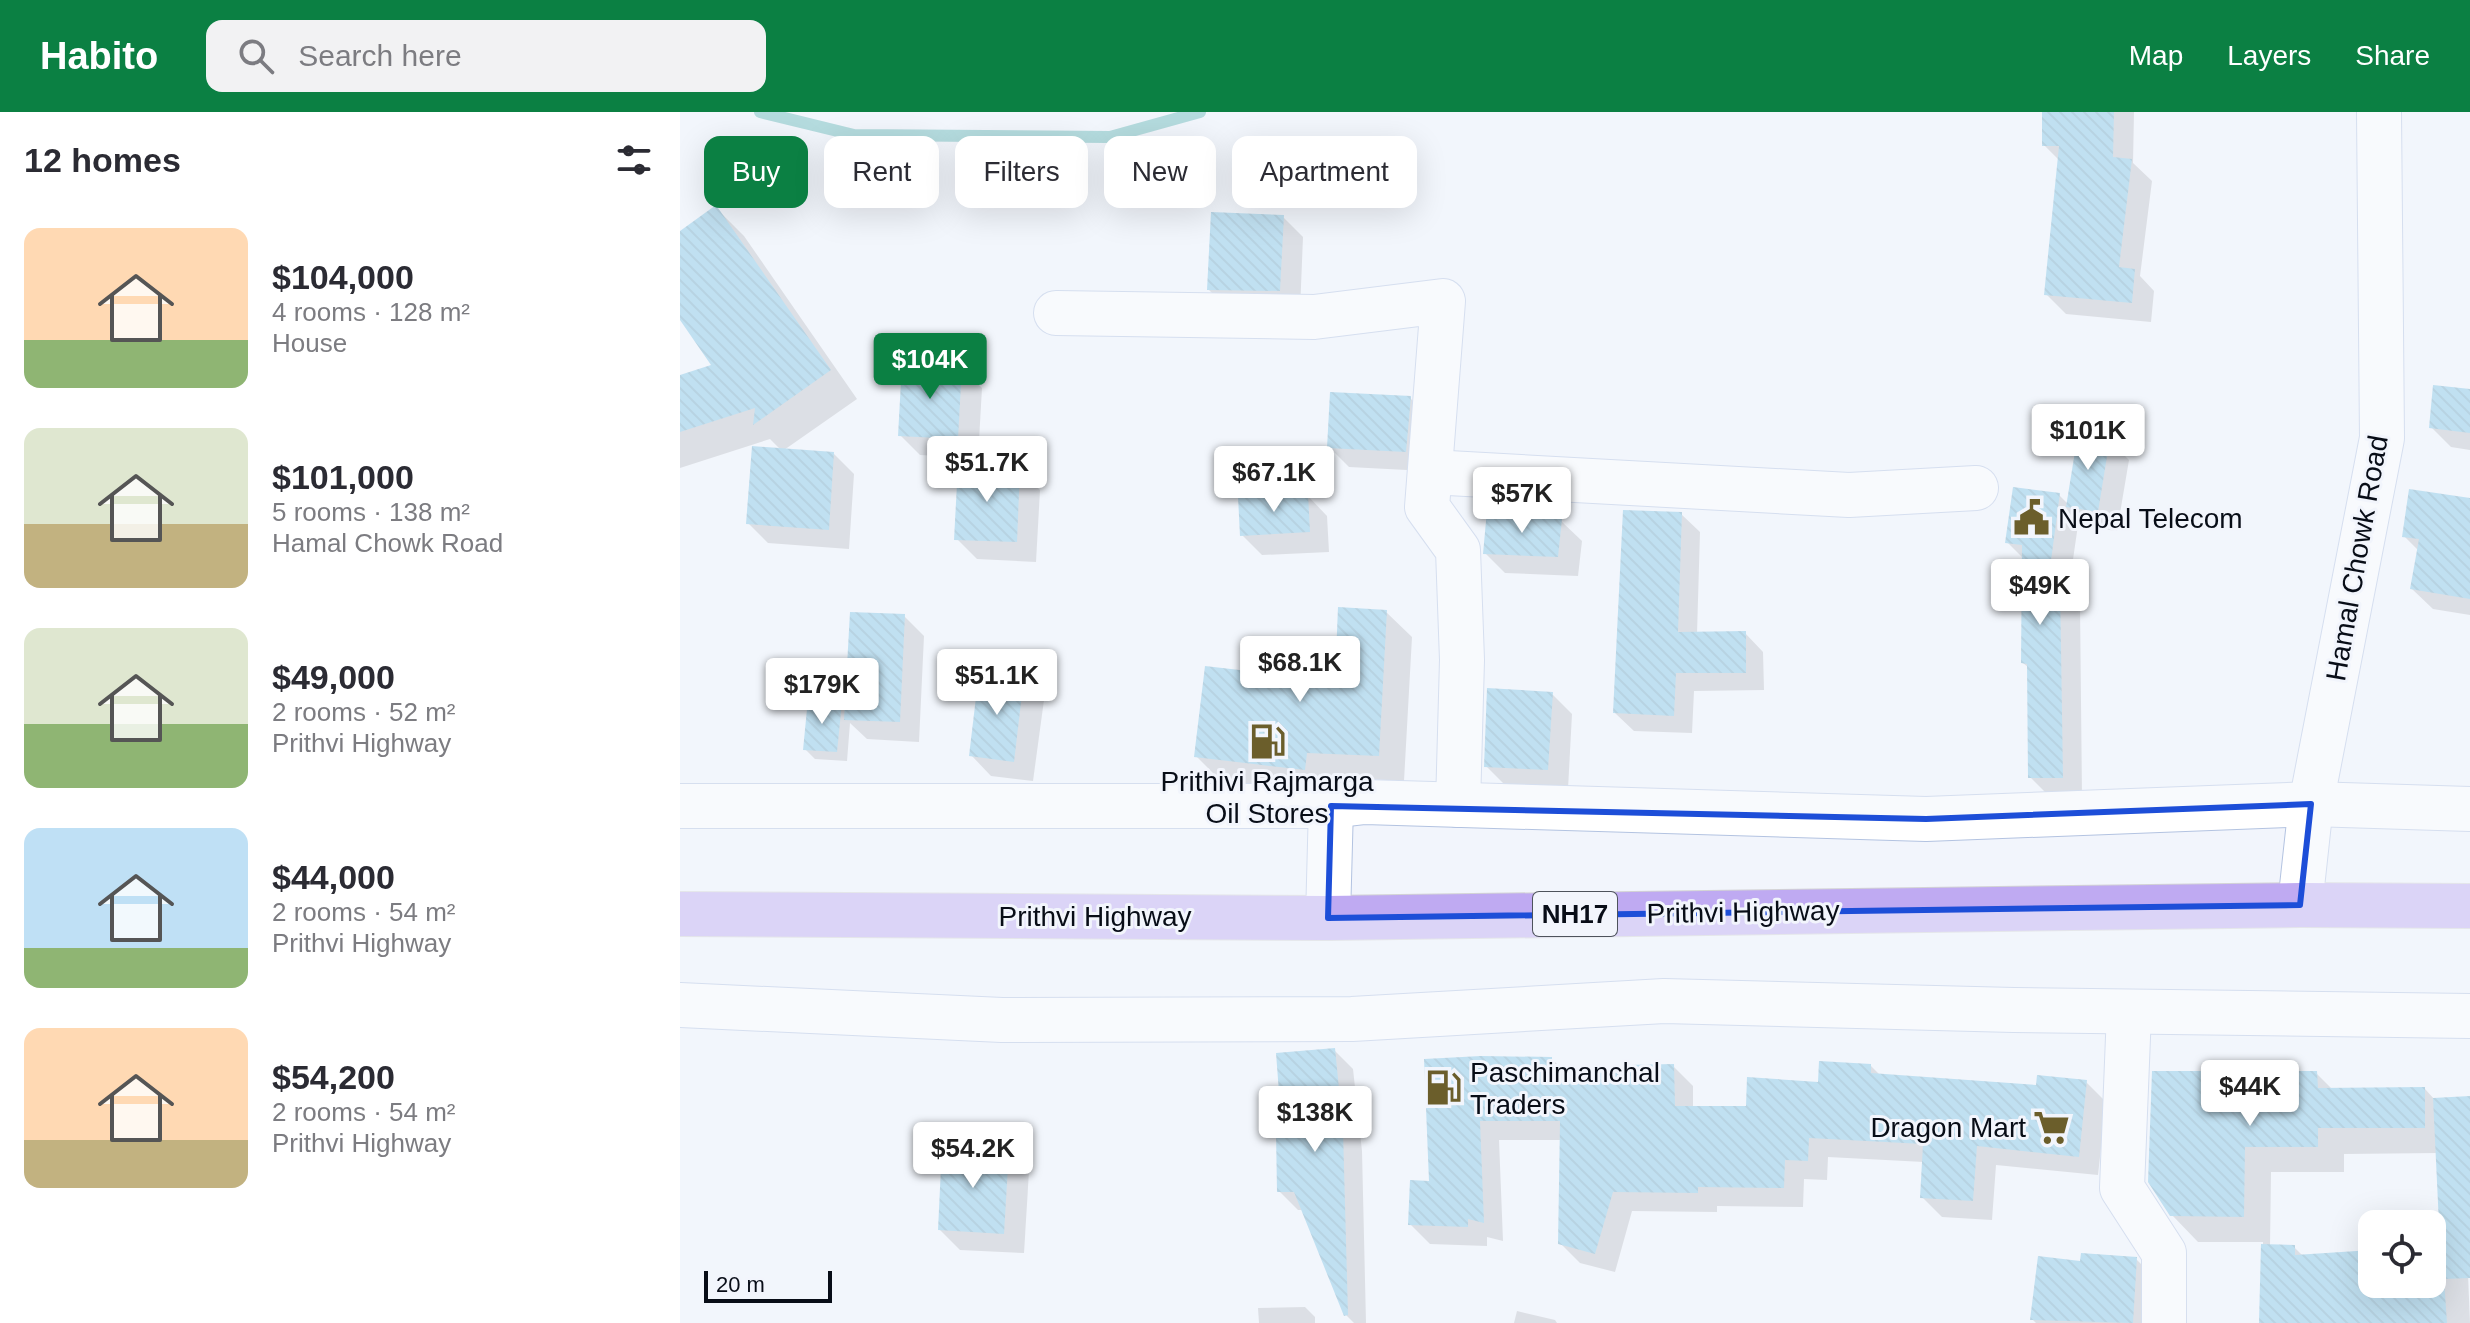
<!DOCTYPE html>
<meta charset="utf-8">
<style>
body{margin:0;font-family:Arial,sans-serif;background:#f2f2f3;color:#2b2b33;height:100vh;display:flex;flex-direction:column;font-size:30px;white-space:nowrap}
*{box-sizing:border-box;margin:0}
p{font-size:26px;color:#7c7c81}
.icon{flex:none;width:44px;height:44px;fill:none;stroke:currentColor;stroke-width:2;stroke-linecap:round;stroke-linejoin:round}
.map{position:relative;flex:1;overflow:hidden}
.drawer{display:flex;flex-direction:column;background:#fff;width:680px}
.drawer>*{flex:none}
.top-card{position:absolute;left:24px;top:24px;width:760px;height:72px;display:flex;gap:16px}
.tools{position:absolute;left:1678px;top:1098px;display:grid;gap:16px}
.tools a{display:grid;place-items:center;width:88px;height:88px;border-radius:16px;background:#fff;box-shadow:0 8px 32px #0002;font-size:40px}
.scale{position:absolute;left:24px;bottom:20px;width:128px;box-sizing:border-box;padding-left:8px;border:4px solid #080d17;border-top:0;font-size:22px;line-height:28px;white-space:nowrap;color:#080d17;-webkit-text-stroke:6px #f2f5fc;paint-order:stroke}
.price{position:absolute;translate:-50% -68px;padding:0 18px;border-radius:8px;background:#fff;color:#222;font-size:26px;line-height:52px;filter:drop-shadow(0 2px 4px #0008)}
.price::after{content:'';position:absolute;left:50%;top:48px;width:24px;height:18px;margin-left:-12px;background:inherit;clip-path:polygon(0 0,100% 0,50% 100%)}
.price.on{background:#0b8043;color:#fff}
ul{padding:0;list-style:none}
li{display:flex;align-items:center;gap:24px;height:200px;padding:0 24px}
li span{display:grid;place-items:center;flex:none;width:224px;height:160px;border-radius:16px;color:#555}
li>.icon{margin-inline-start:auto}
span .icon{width:96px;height:96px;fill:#fffc;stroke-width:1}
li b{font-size:34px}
h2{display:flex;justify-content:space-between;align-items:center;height:96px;padding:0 24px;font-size:34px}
.pill{padding:0 28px;border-radius:16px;background:#fff;box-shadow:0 8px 32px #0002;font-size:28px;line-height:72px}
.pill.on{background:#0b8043;color:#fff}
header{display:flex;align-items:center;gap:48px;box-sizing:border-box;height:112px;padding:0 40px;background:#0b8043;color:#fff}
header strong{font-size:38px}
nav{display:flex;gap:44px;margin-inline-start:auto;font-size:28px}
.search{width:560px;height:72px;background:#f2f2f3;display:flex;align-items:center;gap:20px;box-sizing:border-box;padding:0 28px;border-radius:16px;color:#7c7c81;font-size:30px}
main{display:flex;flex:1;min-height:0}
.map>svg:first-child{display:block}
.shadow{fill:#0003}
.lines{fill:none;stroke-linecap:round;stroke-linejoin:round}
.stream{stroke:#69baba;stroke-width:12}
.building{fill:url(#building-back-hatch)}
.minor-casing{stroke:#b3c3e1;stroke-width:46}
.trunk-casing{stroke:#d3d3d5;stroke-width:46}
.minor{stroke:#fff;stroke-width:44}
.trunk{stroke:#bfaaf2;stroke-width:44}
.marked{fill:none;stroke:#1d4ed8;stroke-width:6;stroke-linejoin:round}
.labels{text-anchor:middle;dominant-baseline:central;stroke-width:6;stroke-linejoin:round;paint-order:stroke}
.shield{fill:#f2f5fc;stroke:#4e535c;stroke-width:2}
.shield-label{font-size:26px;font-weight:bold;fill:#080d17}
.poi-label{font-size:28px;fill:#080d17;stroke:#f2f5fc;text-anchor:start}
.street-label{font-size:28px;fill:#080d17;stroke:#f2f5fc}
</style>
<header>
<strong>Habito</strong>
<div class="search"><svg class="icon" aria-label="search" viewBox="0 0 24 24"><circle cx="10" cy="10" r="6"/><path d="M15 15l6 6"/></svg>Search here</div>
<nav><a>Map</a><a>Layers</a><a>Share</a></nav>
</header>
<main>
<section class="drawer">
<h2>12 homes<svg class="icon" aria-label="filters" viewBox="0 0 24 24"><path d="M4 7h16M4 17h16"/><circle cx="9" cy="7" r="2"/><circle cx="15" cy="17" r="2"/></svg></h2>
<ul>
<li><span style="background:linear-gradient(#ffd9b3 70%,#8fb573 0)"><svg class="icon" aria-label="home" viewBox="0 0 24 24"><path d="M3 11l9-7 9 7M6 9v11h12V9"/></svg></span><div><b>$104,000</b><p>4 rooms · 128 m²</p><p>House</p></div></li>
<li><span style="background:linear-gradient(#dfe7d0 60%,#c2b280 0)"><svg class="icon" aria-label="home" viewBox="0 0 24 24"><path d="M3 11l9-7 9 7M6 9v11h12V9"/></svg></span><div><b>$101,000</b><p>5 rooms · 138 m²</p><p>Hamal Chowk Road</p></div></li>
<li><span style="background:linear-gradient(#dfe7d0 60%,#8fb573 0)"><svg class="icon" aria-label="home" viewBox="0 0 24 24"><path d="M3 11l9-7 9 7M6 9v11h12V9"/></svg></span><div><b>$49,000</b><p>2 rooms · 52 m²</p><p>Prithvi Highway</p></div></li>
<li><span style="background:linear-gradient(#bfe0f5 75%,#8fb573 0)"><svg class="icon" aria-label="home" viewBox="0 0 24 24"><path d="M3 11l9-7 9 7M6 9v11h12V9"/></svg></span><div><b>$44,000</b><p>2 rooms · 54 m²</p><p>Prithvi Highway</p></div></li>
<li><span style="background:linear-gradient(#ffd9b3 70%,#c2b280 0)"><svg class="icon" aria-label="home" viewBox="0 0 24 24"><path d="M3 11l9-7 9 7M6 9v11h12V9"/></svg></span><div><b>$54,200</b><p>2 rooms · 54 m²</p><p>Prithvi Highway</p></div></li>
</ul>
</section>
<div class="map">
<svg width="1790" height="1211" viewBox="0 0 1790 1211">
<defs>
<pattern id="building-back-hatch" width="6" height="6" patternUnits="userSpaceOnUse" patternTransform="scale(2)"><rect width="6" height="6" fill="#84c6e5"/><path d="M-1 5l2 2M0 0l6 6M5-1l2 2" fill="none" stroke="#70a9c4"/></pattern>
</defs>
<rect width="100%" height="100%" fill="#f2f5fc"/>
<g class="shadow">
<path d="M 1364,0 L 1454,0 L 1453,51 L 1472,69 L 1460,164 L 1474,179 L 1471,210 L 1386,202 L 1366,182 L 1379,48 L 1364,33 Z"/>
<path d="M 36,96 L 64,124 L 177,287 L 104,338 L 154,342 L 174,362 L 169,437 L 88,431 L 68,411 L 101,338 L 90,327 L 0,356 L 0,265 L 34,254 L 0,204 L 0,121 Z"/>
<path d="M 603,105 L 623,125 L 620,199 L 549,198 L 529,178 Z"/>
<path d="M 281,256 L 302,276 L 298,346 L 240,343 L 220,323 Z"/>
<path d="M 1790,279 L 1790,338 L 1771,335 L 1751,315 Z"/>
<path d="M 730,286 L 750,306 L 746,359 L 669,355 L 649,335 Z"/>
<path d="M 1429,328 L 1449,348 L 1437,419 L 1408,415 L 1399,406 L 1388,482 L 1400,493 L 1402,685 L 1370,685 L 1350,665 L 1349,556 L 1343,551 L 1344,447 L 1327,430 L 1379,383 L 1388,392 Z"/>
<path d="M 340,358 L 360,378 L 356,450 L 297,447 L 277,427 Z"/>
<path d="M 627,383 L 647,404 L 649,440 L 582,443 L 562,423 Z"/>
<path d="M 1790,388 L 1790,503 L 1753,497 L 1732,477 L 1739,439 L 1724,424 Z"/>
<path d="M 1001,402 L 1020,420 L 1017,522 L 1065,521 L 1083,540 L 1084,578 L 1014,579 L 1012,621 L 954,619 L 935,601 Z"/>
<path d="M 881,409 L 902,429 L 898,464 L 825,461 L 805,441 Z"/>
<path d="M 706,500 L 732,525 L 724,669 L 652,665 L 650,682 L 542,670 L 516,644 L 657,571 Z"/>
<path d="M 224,504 L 244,524 L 239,630 L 187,627 L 170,611 L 167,649 L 135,647 L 125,637 L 161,592 L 167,598 Z"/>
<path d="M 343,567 L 364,588 L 353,669 L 311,664 L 291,643 Z"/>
<path d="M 872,582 L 892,602 L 888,677 L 826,674 L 806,654 Z"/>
<path d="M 654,938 L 673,957 L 682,1039 L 686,1211 L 674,1211 L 666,1203 L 624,1098 L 618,1098 L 599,1079 L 604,1022 Z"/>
<path d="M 872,947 L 887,962 L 947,963 L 993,954 L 1013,974 L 1013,996 L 1068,996 L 1191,954 L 1200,963 L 1357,975 L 1406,970 L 1426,990 L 1418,1063 L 1316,1053 L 1312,1108 L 1262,1105 L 1242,1085 L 1244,1050 L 1148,1045 L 1147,1068 L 1124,1067 L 1123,1095 L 1037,1094 L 1037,1100 L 952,1099 L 935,1160 L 900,1151 L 880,1131 L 882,1028 L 819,1028 L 823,1129 L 807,1125 L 807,1134 L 750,1132 L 730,1112 L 752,1071 L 746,949 Z"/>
<path d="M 1636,961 L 1653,978 L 1745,977 L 1755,988 L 1790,986 L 1790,1146 L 1758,1041 L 1664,1042 L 1664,1060 L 1591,1060 L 1590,1134 L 1614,1135 L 1624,1145 L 1692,1140 L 1692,1172 L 1752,1172 L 1752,1136 L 1788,1162 L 1790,1211 L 1581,1211 L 1583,1130 L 1518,1130 L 1492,1103 Z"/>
<path d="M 328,1039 L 349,1059 L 344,1141 L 280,1138 L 260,1118 Z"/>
<path d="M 1456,1147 L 1476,1167 L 1474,1211 L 1356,1211 L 1352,1207 L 1402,1151 Z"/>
<path d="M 625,1195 L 635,1205 L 635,1211 L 579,1211 L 578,1196 Z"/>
<path d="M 837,1199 L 875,1208 L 877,1211 L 834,1211 Z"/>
</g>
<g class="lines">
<path class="stream" d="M 80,0 L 174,23 L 430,25 L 520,0"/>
</g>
<g class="building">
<path d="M 1362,0 L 1434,0 L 1433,45 L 1452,47 L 1439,155 L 1455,157 L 1452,191 L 1364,183 L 1379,34 L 1362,34 Z"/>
<path d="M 36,93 L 151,258 L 73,313 L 75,296 L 0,320 L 0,263 L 31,253 L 0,208 L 0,119 Z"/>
<path d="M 531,100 L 604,103 L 600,179 L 527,178 Z"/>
<path d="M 222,251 L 282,254 L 278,327 L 218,324 Z"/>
<path d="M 1753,273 L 1790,277 L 1790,321 L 1749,316 Z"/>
<path d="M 650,280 L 731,284 L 726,340 L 647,336 Z"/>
<path d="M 1398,321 L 1430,326 L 1418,400 L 1386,395 Z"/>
<path d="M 72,334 L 154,340 L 149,418 L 66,412 Z"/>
<path d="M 278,353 L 340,356 L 337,430 L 274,428 Z"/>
<path d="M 1333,375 L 1380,381 L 1368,471 L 1380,471 L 1383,666 L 1348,666 L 1347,552 L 1341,551 L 1342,433 L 1325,431 Z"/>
<path d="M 1729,377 L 1790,386 L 1790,487 L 1730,477 L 1739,427 L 1722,425 Z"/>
<path d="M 628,381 L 630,420 L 560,424 L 558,384 Z"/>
<path d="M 807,398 L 882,407 L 878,445 L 803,442 Z"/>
<path d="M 943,398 L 1002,400 L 998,520 L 1066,519 L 1066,561 L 996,561 L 994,604 L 933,601 Z"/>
<path d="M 658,495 L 707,498 L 699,644 L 627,641 L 625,658 L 514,645 L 525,554 L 655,569 Z"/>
<path d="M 170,500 L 225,502 L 220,610 L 164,608 Z"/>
<path d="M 299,560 L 344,565 L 334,650 L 289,644 Z"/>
<path d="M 807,576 L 873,580 L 868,658 L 804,655 Z"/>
<path d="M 128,587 L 162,590 L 157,640 L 123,638 Z"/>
<path d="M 655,936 L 663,1018 L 668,1203 L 664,1204 L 614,1080 L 597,1080 L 596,1020 L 602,1020 L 596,941 Z"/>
<path d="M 801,944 L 872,945 L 872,960 L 945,961 L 945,953 L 994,952 L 995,994 L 1066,994 L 1067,965 L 1138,970 L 1139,949 L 1191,952 L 1191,961 L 1356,973 L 1357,963 L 1407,968 L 1399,1045 L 1297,1034 L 1293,1089 L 1240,1086 L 1243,1032 L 1129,1026 L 1128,1049 L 1105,1048 L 1104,1076 L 1018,1075 L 1018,1081 L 933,1080 L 915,1142 L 878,1132 L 880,1009 L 800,1009 L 804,1111 L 788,1107 L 788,1115 L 728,1113 L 730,1068 L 749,1069 L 744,947 Z"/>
<path d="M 1472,959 L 1637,959 L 1638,976 L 1745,975 L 1745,1016 L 1638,1016 L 1638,1035 L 1565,1035 L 1564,1105 L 1490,1104 L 1468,1070 Z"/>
<path d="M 1790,984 L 1790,1166 L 1764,1167 L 1767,1211 L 1579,1211 L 1581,1132 L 1615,1133 L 1615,1143 L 1692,1138 L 1692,1172 L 1752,1172 L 1752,1134 L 1760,1133 L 1753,986 Z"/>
<path d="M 262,1034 L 329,1037 L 324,1122 L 258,1118 Z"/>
<path d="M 1401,1141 L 1457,1145 L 1453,1211 L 1350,1208 L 1358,1144 L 1400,1149 Z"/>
</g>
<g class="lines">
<defs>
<g id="minor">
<path d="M 376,201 L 634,205 L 763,189 L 747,395 L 778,438 L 782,548 L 778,693"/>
<path d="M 750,360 L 1169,383 L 1296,376"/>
<path d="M 0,694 L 651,694 L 685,690 L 1246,707 L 1631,692 L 1790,697"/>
<path d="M 1620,793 L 1631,692 L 1702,326 L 1699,0"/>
<path d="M 648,806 L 651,694"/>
<path d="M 0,893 L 322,908 L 672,907 L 984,889 L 1334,898 L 1790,904"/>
<path d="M 1449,900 L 1442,1076 L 1484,1141 L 1484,1211"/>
</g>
<path id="trunk" d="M 0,802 L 648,806 L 1620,793 L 1790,794"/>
</defs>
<use href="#minor" class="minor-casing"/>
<use href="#trunk" class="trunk-casing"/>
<use href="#minor" class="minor"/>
<use href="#trunk" class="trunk"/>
</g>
<path d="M0 0H1790V1211H0ZM 1631,692 L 1620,793 L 648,806 L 651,694 L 1246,707 Z" fill="#f2f5fc" fill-opacity=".55" fill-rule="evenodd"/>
<path class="marked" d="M 1631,692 L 1620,793 L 648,806 L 651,694 L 1246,707 Z"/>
<defs>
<symbol id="civic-bare" viewBox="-9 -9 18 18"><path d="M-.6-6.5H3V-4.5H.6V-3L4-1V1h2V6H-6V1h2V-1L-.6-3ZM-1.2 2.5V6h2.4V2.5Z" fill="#6b5e2b" stroke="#f2f5fc" stroke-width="2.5" paint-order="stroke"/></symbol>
<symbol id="fuel-bare" viewBox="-9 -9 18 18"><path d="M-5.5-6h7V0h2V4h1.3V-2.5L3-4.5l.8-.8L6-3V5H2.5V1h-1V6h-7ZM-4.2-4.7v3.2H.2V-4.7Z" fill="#6b5e2b" stroke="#f2f5fc" stroke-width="2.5" paint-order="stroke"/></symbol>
<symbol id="supermarket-bare" viewBox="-9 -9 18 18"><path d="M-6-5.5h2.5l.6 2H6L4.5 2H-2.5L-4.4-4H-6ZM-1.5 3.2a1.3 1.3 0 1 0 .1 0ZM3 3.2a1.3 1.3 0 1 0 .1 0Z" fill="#6b5e2b" stroke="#f2f5fc" stroke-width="2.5" paint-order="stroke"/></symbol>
</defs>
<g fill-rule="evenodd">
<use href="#civic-bare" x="1326" y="380" width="51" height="51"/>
<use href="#fuel-bare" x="562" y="604" width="51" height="51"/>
<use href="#fuel-bare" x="738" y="950" width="51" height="51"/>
<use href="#supermarket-bare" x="1346" y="990" width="51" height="51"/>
</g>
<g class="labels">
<rect class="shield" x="853" y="780" width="84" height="44" rx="6"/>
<g class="shield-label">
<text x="895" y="802">NH17</text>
</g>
<g class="poi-label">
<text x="1378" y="406">Nepal Telecom</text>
<text x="587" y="669" text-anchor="middle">Prithivi Rajmarga<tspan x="587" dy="32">Oil Stores</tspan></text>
<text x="790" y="960">Paschimanchal<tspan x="790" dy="32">Traders</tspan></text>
<text x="1346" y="1015" text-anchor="end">Dragon Mart</text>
</g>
<g class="street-label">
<text transform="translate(1677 446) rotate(-80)">Hamal Chowk Road</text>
<text transform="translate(1063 800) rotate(-1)">Prithvi Highway</text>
<text x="415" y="804">Prithvi Highway</text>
</g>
</g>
</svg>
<div class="tools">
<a><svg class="icon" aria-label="locate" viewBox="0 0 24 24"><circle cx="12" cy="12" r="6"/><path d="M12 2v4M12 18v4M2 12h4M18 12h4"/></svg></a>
</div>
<div class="scale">20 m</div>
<b class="price on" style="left:250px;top:289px">$104K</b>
<b class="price" style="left:1408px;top:360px">$101K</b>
<b class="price" style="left:307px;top:392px">$51.7K</b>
<b class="price" style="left:594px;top:402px">$67.1K</b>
<b class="price" style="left:842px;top:423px">$57K</b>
<b class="price" style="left:1360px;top:515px">$49K</b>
<b class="price" style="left:620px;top:592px">$68.1K</b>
<b class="price" style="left:317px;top:605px">$51.1K</b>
<b class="price" style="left:142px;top:614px">$179K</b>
<b class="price" style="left:1570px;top:1016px">$44K</b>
<b class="price" style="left:635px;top:1042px">$138K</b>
<b class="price" style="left:293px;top:1078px">$54.2K</b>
<div class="top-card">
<a class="pill on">Buy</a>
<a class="pill">Rent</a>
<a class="pill">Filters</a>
<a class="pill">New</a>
<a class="pill">Apartment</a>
</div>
</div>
</main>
